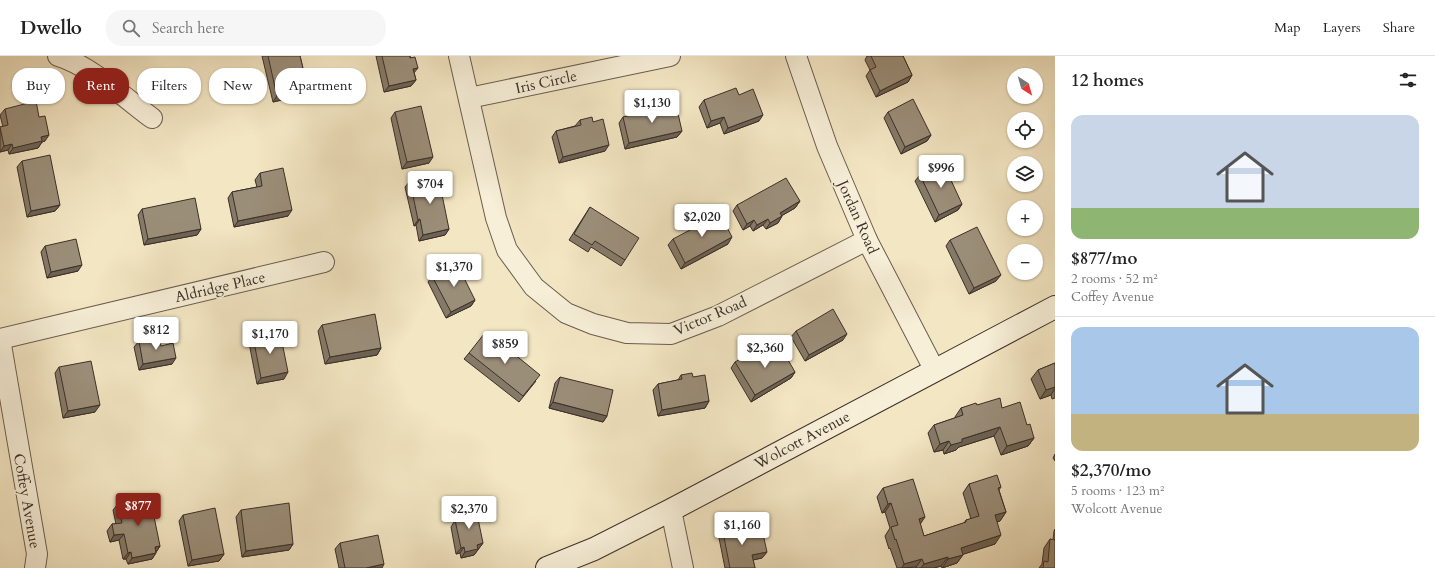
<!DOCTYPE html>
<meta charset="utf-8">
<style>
body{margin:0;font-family:Cardo,serif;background:#f6f6f6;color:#222;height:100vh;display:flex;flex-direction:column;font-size:15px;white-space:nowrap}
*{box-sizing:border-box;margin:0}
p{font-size:13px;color:#767676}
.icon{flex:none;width:22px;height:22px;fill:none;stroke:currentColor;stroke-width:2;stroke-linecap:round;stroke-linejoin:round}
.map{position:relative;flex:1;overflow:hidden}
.side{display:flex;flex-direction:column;background:#fff;width:380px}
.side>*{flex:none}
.top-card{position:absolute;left:12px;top:12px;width:380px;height:36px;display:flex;gap:8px}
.needle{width:26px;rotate:143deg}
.controls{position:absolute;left:1007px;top:12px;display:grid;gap:8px}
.controls a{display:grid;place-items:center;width:36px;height:36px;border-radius:50%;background:#fff;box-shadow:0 1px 3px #0004;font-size:20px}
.price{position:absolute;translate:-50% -34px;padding:0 9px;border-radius:4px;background:#fff;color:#222;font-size:13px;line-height:26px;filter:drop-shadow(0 1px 2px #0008)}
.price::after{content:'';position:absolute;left:50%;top:24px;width:12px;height:9px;margin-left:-6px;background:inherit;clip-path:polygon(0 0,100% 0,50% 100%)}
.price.selected{background:#8f2418;color:#fff}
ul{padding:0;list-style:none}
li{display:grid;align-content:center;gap:8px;height:212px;padding:0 16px}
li+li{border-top:1px solid #e0e0e0}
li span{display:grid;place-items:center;height:124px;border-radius:12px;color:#555}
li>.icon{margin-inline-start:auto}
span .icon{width:72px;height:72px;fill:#fffc;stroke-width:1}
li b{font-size:17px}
h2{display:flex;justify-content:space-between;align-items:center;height:48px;padding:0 16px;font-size:17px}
.chip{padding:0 14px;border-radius:16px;background:#fff;box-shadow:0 1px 3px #0004;font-size:14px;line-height:36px}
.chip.selected{background:#8f2418;color:#fff}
header{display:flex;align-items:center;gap:24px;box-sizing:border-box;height:56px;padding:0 20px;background:#fff;border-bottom:1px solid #e0e0e0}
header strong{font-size:19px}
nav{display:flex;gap:22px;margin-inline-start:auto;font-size:14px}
.search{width:280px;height:36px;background:#f6f6f6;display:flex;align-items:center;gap:10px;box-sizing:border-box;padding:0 14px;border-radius:16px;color:#767676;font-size:15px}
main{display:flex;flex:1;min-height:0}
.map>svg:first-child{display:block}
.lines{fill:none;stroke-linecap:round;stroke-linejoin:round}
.minor-casing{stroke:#6a5d4f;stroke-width:22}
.secondary-casing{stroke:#3c2f28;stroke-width:24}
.minor{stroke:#f7efd8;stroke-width:20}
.secondary{stroke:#f7efd8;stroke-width:22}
.wall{fill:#857a68;stroke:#3c2f28}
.shaded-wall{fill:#6c6355;stroke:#3c2f28}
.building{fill:#9b8e79;stroke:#3c2f28}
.labels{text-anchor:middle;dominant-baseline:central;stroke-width:3.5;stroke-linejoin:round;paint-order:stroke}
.street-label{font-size:15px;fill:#3c2f28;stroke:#f7efd8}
</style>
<header>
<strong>Dwello</strong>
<div class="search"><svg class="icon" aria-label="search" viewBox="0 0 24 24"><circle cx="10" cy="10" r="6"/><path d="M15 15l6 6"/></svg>Search here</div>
<nav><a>Map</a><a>Layers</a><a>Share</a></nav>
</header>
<main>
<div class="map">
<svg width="1055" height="512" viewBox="0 0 1055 512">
<rect width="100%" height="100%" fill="#f3e6c3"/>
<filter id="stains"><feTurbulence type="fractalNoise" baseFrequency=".005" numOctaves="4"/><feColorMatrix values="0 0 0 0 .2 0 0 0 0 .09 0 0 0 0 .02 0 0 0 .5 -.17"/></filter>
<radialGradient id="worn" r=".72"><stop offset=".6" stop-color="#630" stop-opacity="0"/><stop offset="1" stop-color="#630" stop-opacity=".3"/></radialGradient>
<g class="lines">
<defs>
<g id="minor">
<path d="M 58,0 C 89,9 125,42 152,62"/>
<path d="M 459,0 L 496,162 L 507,194 L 534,231 L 566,257 L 593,268 L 627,277 L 671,278 L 718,260 L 867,184"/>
<path d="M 796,0 L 827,90 L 867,184 L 935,315"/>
<path d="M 469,42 L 670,0"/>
<path d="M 0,283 L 324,206"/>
<path d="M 0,283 L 37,498 L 35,512"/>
<path d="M 671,454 L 683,512"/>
</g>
<path id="secondary" d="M 547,512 L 594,493 L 671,454 L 1055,251"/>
</defs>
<use href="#minor" class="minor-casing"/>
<use href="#secondary" class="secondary-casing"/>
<use href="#minor" class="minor"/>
<use href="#secondary" class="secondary"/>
</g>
<g class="wall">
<path d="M 262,0 L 300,0 L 308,33 L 303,39 L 273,46 Z"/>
<path d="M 376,0 L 410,0 L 416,24 L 411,30 L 384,36 Z"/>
<path d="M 867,0 L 903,0 L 912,19 L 908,26 L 876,41 L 866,20 L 870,14 L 865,4 Z"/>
<path d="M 739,39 L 759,65 L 724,78 L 720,67 L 707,72 L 699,51 L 704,44 Z"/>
<path d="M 5,53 L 45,85 L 42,86 L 38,92 L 9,98 L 8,94 L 0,96 L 0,71 L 3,71 L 0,59 Z"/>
<path d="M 395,56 L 429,107 L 402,113 L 391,62 Z"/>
<path d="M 888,56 L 931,79 L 927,85 L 901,98 L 884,62 Z"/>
<path d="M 623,61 L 682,75 L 677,81 L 625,93 L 619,67 Z"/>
<path d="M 580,64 L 593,66 L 605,95 L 559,107 L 552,81 L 556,75 L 575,70 Z"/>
<path d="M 22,105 L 60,149 L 55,155 L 27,161 L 17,111 Z"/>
<path d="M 260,117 L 288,160 L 234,171 L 228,142 L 232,136 L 257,131 L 255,124 Z"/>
<path d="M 920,119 L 962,148 L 958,154 L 935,166 L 915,125 Z"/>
<path d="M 410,125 L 449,173 L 445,179 L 419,185 L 416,169 L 414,170 L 405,131 Z"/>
<path d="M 800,145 L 795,152 L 781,160 L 782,160 L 778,167 L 766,173 L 763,169 L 753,175 L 750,170 L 743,174 L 733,155 L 737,149 Z"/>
<path d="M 590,151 L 625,204 L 621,210 L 591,191 L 588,196 L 569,184 Z"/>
<path d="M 142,153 L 201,173 L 197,179 L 144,189 L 138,159 Z"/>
<path d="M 673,183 L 728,188 L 681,213 L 668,189 Z"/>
<path d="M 950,184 L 996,225 L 969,238 L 946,190 Z"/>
<path d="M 45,190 L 78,215 L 47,222 L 41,196 Z"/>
<path d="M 432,220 L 475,244 L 471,250 L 446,262 L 428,226 Z"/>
<path d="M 322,269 L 381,292 L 377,299 L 325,308 L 318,275 Z"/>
<path d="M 796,275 L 843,284 L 805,305 L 791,281 Z"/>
<path d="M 253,281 L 284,323 L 257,328 L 249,287 Z"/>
<path d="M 139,285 L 161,290 L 172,308 L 139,314 L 134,291 Z"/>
<path d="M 500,292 L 536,325 L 519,346 L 464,303 L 469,297 Z"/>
<path d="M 762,300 L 795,316 L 791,322 L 751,346 L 731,312 L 735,306 Z"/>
<path d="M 1055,307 L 1055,342 L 1052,343 L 1051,339 L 1040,343 L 1031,323 L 1038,314 Z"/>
<path d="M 59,311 L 95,356 L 63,362 L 55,317 Z"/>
<path d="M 681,319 L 693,321 L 709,345 L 705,352 L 658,360 L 653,334 L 658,328 L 678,324 Z"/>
<path d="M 560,321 L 607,360 L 603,366 L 549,352 L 555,327 Z"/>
<path d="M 977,349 L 1002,352 L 1027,369 L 1034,382 L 1028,390 L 1001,399 L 994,380 L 959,391 L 956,394 L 944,398 L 943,394 L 934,396 L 928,377 L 934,369 L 955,362 L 955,361 L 961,352 Z"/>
<path d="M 1055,398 L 1055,405 L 1053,402 Z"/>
<path d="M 969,428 L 1001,431 L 999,434 L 1006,456 L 1000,465 L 997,466 L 995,488 L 963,498 L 957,507 L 942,512 L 941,510 L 934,512 L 916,512 L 916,511 L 897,512 L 890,492 L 889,493 L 885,480 L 890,472 L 885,456 L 882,457 L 877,441 L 883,432 L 920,468 L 924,480 L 964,467 L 966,464 L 971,463 L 963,437 Z"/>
<path d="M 118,448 L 160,490 L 152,503 L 128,508 L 126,503 L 123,503 L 119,484 L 110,486 L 107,475 L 112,468 L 116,468 L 113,454 Z"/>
<path d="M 241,454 L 293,488 L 289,494 L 242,501 L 236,461 Z"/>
<path d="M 458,457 L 483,487 L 474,499 L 461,502 L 460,497 L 456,498 L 451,471 L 454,466 L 454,463 Z"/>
<path d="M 183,459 L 224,498 L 219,505 L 188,510 L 179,465 Z"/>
<path d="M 722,471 L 767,496 L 762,502 L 753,504 L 755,512 L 725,512 L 718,477 Z"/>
<path d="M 1055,473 L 1055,512 L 1039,512 L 1042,508 L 1044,492 L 1050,483 L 1053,484 L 1054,475 Z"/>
<path d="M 340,487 L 382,512 L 339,512 L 335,493 Z"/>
</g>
<g class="shaded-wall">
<path d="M 418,12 L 413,18 L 413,13 Z"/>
<path d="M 912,19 L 908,26 L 876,41 L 880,35 Z"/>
<path d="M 416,24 L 411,30 L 384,36 L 389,30 Z"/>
<path d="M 308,33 L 303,39 L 273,46 L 277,40 Z"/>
<path d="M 763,59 L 759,65 L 724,78 L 728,72 Z"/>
<path d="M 724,61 L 720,67 L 707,72 L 711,65 Z"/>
<path d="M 682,75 L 677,81 L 625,93 L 629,87 Z"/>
<path d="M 49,79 L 45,85 L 42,86 L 38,92 L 9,98 L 13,92 L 41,81 Z"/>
<path d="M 931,79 L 927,85 L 901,98 L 905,91 Z"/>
<path d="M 12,88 L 8,94 L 0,96 L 4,90 Z"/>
<path d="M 609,89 L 605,95 L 559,107 L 563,101 Z"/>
<path d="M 433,101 L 429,107 L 402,113 L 407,106 Z"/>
<path d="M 800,145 L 795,152 L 776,163 L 780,157 Z"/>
<path d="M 962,148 L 958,154 L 935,166 L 939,159 Z"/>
<path d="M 60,149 L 55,155 L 27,161 L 31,155 Z"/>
<path d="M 292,154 L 288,160 L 234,171 L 238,165 Z"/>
<path d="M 782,160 L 778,167 L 766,173 L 770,167 Z"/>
<path d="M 420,163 L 416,169 L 414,170 L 418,164 Z"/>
<path d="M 768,163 L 763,169 L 753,175 L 757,169 Z"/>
<path d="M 754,164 L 750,170 L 743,174 L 747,168 Z"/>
<path d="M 201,173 L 197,179 L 144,189 L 148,183 Z"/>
<path d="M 449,173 L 445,179 L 419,185 L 423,179 Z"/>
<path d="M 732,181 L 728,188 L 681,213 L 685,207 Z"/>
<path d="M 82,209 L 78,215 L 47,222 L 51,216 Z"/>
<path d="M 1001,219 L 996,225 L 969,238 L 974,232 Z"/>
<path d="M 475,244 L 471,250 L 446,262 L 451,256 Z"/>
<path d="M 847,278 L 843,284 L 805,305 L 809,299 Z"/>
<path d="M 381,292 L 377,299 L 325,308 L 330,301 Z"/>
<path d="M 176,302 L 172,308 L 139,314 L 143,308 Z"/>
<path d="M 288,316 L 284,323 L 257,328 L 261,322 Z"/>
<path d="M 795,316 L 791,322 L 751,346 L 755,339 Z"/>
<path d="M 1055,331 L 1055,332 L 1051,339 L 1040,343 L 1046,334 Z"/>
<path d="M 709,345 L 705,352 L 658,360 L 662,354 Z"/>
<path d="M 553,346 L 607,360 L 603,366 L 549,352 Z"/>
<path d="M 100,349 L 95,356 L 63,362 L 68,355 Z"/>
<path d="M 1000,371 L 994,380 L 959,391 L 956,394 L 944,398 L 951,389 L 962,383 Z"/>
<path d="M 1034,382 L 1028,390 L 1001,399 L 1007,390 Z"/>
<path d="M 949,385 L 943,394 L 934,396 L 940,388 Z"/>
<path d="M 891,447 L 885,456 L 882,457 L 888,448 Z"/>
<path d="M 1006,456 L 1000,465 L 988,468 L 995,459 Z"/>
<path d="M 925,461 L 919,470 L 919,463 Z"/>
<path d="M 124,478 L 119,484 L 110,486 L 114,479 Z"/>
<path d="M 1001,479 L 995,488 L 955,501 L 961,492 Z"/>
<path d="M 483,487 L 474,499 L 461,502 L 465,496 L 477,489 Z"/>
<path d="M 293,488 L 289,494 L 242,501 L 246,495 Z"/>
<path d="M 160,490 L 156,496 L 155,491 Z"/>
<path d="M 464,491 L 460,497 L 456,498 L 461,492 Z"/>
<path d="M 131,496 L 126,503 L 123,503 L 128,497 Z"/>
<path d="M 767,496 L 762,502 L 748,505 L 752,499 Z"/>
<path d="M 156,497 L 152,503 L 128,508 L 132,502 Z"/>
<path d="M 224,498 L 219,505 L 188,510 L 192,504 Z"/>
<path d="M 963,499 L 957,507 L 942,512 L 948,503 Z"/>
<path d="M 948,501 L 941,510 L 934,512 L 921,512 L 924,508 Z"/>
<path d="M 922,503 L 916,511 L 902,512 L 904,508 Z"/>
<path d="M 384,508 L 382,512 L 366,512 Z"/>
</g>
<g class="building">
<path d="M 268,0 L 300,0 L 308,33 L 277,40 Z"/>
<path d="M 382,0 L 410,0 L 410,2 L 415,1 L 418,12 L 413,13 L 416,24 L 389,30 Z"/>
<path d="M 871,0 L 903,0 L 912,19 L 880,35 L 870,14 L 876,11 Z"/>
<path d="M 736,32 L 739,39 L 753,33 L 763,59 L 728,72 L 724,61 L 711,65 L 704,44 Z"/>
<path d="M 913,43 L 931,79 L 905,91 L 888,56 Z"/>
<path d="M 36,45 L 39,61 L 45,60 L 49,79 L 41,81 L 42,85 L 13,92 L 12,88 L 4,90 L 0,71 L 8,69 L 5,53 Z"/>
<path d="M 676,49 L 682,75 L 629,87 L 623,61 Z"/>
<path d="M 421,50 L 433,101 L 407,106 L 395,56 Z"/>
<path d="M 592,61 L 593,66 L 603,63 L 609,89 L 563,101 L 556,75 L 581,69 L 580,64 Z"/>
<path d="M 50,99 L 60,149 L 31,155 L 22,105 Z"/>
<path d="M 943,107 L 962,148 L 939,159 L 920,119 Z"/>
<path d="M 283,112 L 292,154 L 238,165 L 232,136 L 262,130 L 260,117 Z"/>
<path d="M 438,119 L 449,173 L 423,179 L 420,163 L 418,164 L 410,125 Z"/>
<path d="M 786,122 L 800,145 L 780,157 L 782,160 L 770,167 L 768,163 L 757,169 L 754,164 L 747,168 L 737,149 Z"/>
<path d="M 195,142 L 201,173 L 148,183 L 142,153 Z"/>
<path d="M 590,151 L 639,182 L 625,204 L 595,185 L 592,189 L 574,178 Z"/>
<path d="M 720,158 L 732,181 L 685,207 L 673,183 Z"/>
<path d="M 977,171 L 1001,219 L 974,232 L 950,184 Z"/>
<path d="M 76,183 L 82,209 L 51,216 L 45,190 Z"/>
<path d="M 457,208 L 475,244 L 451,256 L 432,220 Z"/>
<path d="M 833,253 L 847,278 L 809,299 L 796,275 Z"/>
<path d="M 375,258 L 381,292 L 330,301 L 322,269 Z"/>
<path d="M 280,276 L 288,316 L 261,322 L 253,281 Z"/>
<path d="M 484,278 L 500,292 L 503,289 L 540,319 L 523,340 L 469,297 Z"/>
<path d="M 159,281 L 161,290 L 173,287 L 176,302 L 143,308 L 139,285 Z"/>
<path d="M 780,290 L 795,316 L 755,339 L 735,306 L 758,293 L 762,300 Z"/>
<path d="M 91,305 L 100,349 L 68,355 L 59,311 Z"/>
<path d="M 1055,307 L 1055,331 L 1046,334 L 1038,314 Z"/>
<path d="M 692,317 L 693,321 L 705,319 L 709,345 L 662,354 L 658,328 L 682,323 L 681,319 Z"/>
<path d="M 560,321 L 613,334 L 607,360 L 553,346 Z"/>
<path d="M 1000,342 L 1002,352 L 1020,346 L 1027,369 L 1030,368 L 1034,382 L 1007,390 L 1000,371 L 962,383 L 962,386 L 951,389 L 949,385 L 940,388 L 934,369 L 963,359 L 961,352 L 976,347 L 977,349 Z"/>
<path d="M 997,419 L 1001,431 L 998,432 L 1006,456 L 995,459 L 1001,479 L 961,492 L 963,499 L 948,503 L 948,501 L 924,508 L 922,503 L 904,508 L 896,483 L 895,484 L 891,471 L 898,469 L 891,447 L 888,448 L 883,432 L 913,423 L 925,461 L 919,463 L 924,480 L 966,466 L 966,464 L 979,460 L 969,428 Z"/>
<path d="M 150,441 L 160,490 L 155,491 L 156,497 L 132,502 L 131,496 L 128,497 L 124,478 L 114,479 L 112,468 L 122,467 L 118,448 Z"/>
<path d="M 289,447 L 293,488 L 246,495 L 241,454 Z"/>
<path d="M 215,452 L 224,498 L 192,504 L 183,459 Z"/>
<path d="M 476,453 L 483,487 L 477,489 L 478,493 L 465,496 L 464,491 L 461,492 L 455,464 L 459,464 L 458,457 Z"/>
<path d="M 747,466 L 750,481 L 763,478 L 767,496 L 752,499 L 755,512 L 730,512 L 722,471 Z"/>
<path d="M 378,479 L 384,508 L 366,512 L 345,512 L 340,487 Z"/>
<path d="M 1050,483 L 1055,484 L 1055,512 L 1043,512 L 1044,505 L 1048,506 Z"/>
</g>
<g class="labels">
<g class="street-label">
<text transform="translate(546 26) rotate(-12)">Iris Circle</text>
<text transform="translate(858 161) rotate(66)">Jordan Road</text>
<text transform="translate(220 231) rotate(-13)">Aldridge Place</text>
<text transform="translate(710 260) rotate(-23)">Victor Road</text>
<text transform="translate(802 384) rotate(-28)">Wolcott Avenue</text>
<text transform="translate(27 445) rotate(80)">Coffey Avenue</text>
</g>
</g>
<rect width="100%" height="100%" filter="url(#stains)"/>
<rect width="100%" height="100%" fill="url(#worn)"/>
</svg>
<div class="controls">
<a><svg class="needle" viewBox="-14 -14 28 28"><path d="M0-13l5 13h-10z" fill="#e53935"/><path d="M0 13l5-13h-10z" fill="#767676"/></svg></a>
<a><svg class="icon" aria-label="locate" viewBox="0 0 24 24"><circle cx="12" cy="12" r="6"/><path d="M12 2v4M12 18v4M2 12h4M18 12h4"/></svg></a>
<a><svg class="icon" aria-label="layers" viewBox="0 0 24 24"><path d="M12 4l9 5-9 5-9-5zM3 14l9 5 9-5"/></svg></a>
<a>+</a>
<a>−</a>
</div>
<b class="price" style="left:652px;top:68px">$1,130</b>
<b class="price" style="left:941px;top:133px">$996</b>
<b class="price" style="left:430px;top:149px">$704</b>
<b class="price" style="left:702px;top:182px">$2,020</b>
<b class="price" style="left:454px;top:232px">$1,370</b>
<b class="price" style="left:156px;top:295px">$812</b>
<b class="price" style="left:270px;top:299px">$1,170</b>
<b class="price" style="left:505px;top:309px">$859</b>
<b class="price" style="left:765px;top:313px">$2,360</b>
<b class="price selected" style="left:138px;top:471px">$877</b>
<b class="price" style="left:469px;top:474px">$2,370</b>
<b class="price" style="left:742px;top:490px">$1,160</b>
<div class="top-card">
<a class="chip">Buy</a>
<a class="chip selected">Rent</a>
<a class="chip">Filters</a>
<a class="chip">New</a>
<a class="chip">Apartment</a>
</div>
</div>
<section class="side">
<h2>12 homes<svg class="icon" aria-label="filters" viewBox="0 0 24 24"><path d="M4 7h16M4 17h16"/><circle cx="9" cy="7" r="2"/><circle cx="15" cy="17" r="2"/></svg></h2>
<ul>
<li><span style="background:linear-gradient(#c9d6e8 75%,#8fb573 0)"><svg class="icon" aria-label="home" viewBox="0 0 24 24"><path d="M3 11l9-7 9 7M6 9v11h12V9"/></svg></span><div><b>$877/mo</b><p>2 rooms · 52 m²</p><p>Coffey Avenue</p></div></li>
<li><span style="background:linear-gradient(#a9c7e8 70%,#c2b280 0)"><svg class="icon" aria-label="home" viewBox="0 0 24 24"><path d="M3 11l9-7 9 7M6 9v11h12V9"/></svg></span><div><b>$2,370/mo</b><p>5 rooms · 123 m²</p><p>Wolcott Avenue</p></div></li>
</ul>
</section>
</main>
